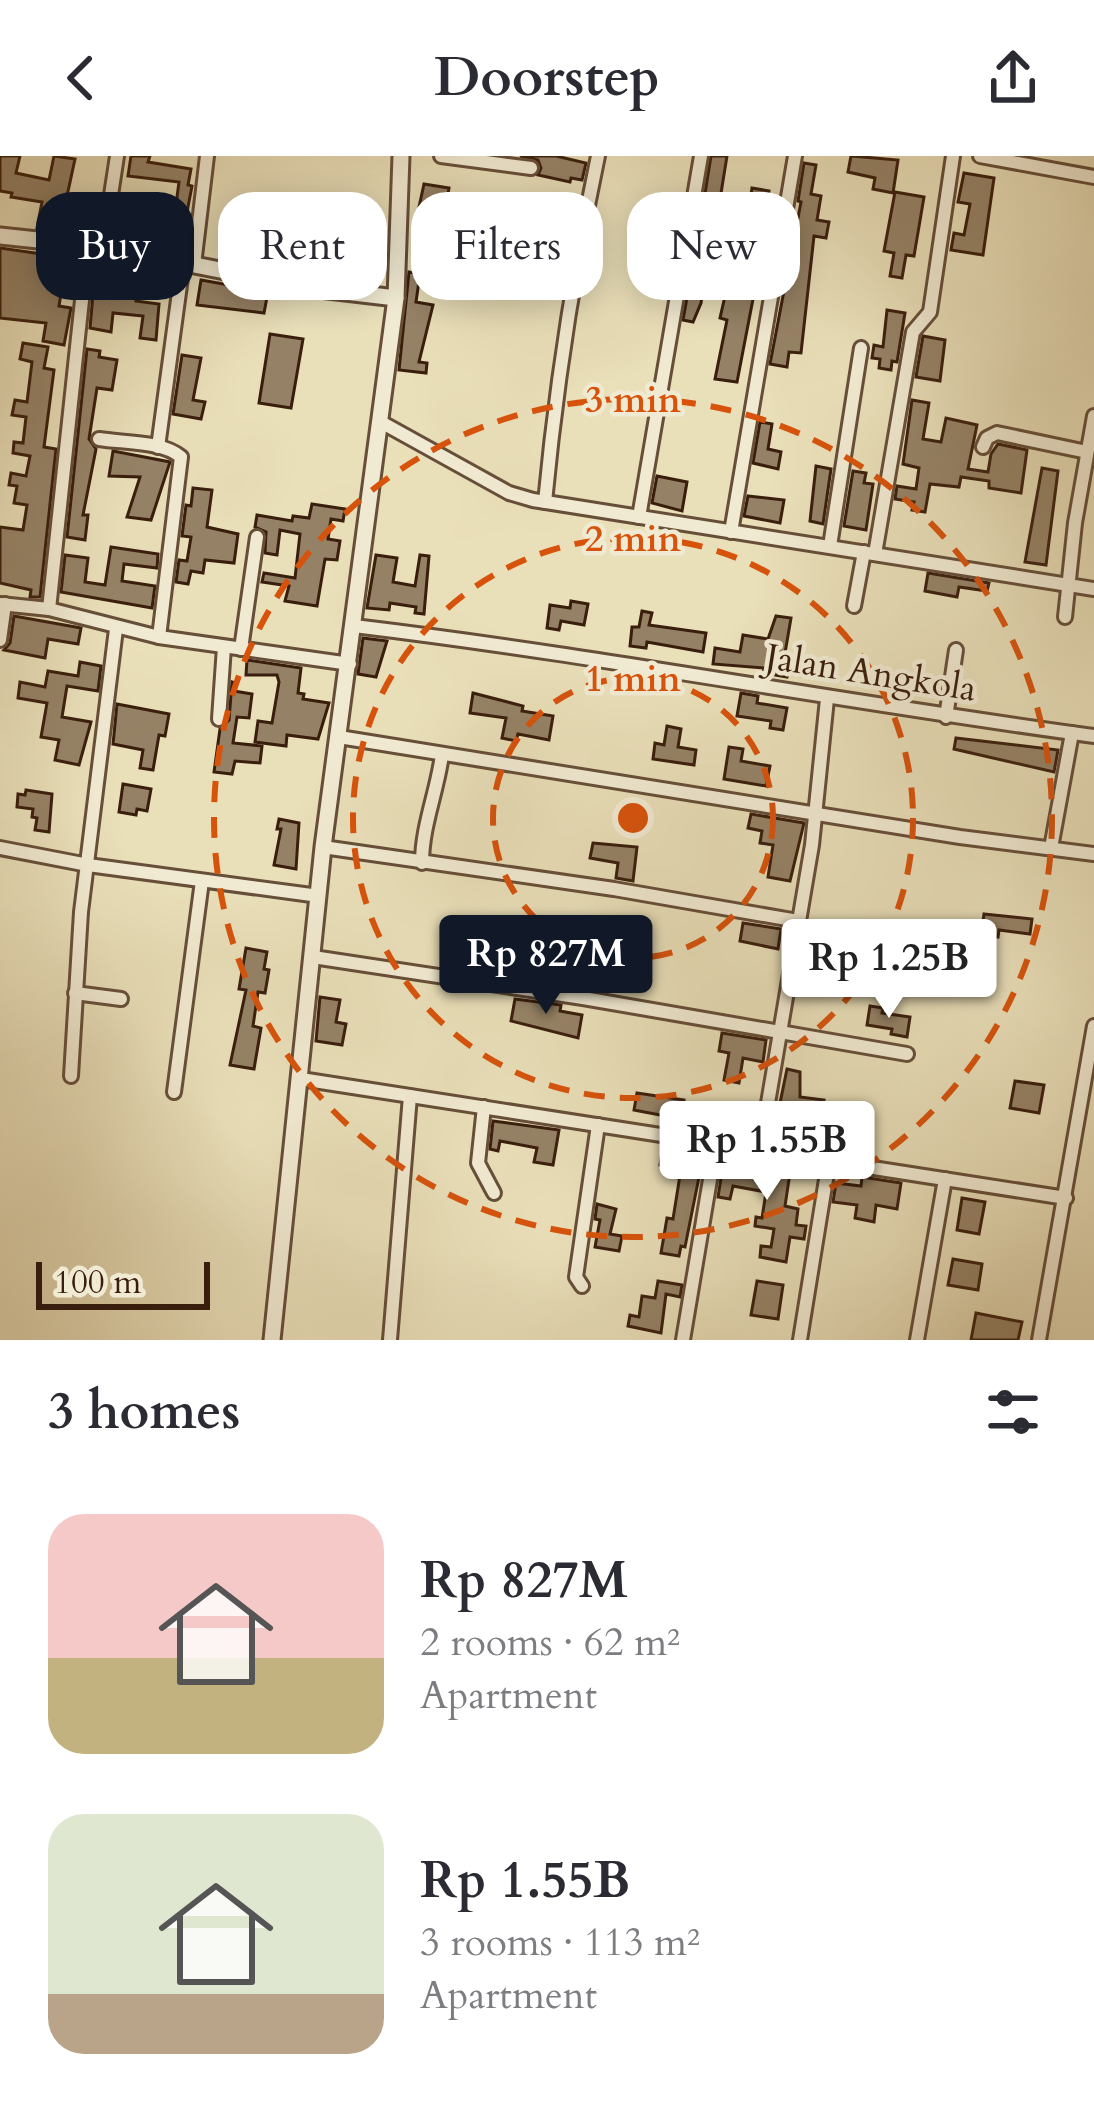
<!DOCTYPE html>
<meta charset="utf-8">
<style>
body{margin:0;font-family:Cardo,serif;background:#f7f7f7;color:#2b2b33;height:100vh;display:flex;flex-direction:column;font-size:45px;white-space:nowrap}
*{box-sizing:border-box;margin:0}
p{font-size:39px;color:#7c7c81}
.icon{flex:none;width:66px;height:66px;fill:none;stroke:currentColor;stroke-width:2;stroke-linecap:round;stroke-linejoin:round}
.map{position:relative;height:1184px;overflow:hidden}
.side{display:flex;flex-direction:column;background:#fff;flex:1}
.side>*{flex:none}
.top-card{position:absolute;left:36px;top:36px;width:1023px;height:108px;display:flex;gap:24px}
.scale{position:absolute;left:36px;bottom:30px;width:174px;box-sizing:border-box;padding-left:12px;border:6px solid #3a1e0d;border-top:0;font-size:33px;line-height:42px;white-space:nowrap;color:#3a1e0d;-webkit-text-stroke:9px #f1ead2;paint-order:stroke}
.price{position:absolute;translate:-50% -102px;padding:0 27px;border-radius:12px;background:#fff;color:#222;font-size:39px;line-height:78px;filter:drop-shadow(0 3px 6px #0008)}
.price::after{content:'';position:absolute;left:50%;top:72px;width:36px;height:27px;margin-left:-18px;background:inherit;clip-path:polygon(0 0,100% 0,50% 100%)}
.price.selected{background:#111827;color:#fff}
ul{padding:0;list-style:none}
li{display:flex;align-items:center;gap:36px;height:300px;padding:0 48px}
li span{display:grid;place-items:center;flex:none;width:336px;height:240px;border-radius:36px;color:#555}
li>.icon{margin-inline-start:auto}
span .icon{width:144px;height:144px;fill:#fffc;stroke-width:1}
li b{font-size:51px}
h2{display:flex;justify-content:space-between;align-items:center;height:144px;padding:0 48px;font-size:51px}
.tag{padding:0 42px;border-radius:36px;background:#fff;box-shadow:0 6px 30px #0003;font-size:42px;line-height:108px}
.tag.selected{background:#111827;color:#fff}
header{display:flex;justify-content:space-between;align-items:center;height:156px;padding:0 48px;background:#fff;font-size:54px;font-weight:800}
.map>svg:first-child{display:block}
.building{fill:#958266;stroke:#3a1e0d;stroke-width:3}
.lines{fill:none;stroke-linecap:round;stroke-linejoin:round}
.minor-casing{stroke:#664e38;stroke-width:18}
.tertiary-casing{stroke:#664e38;stroke-width:21}
.minor{stroke:#f1ead2;stroke-width:12}
.tertiary{stroke:#f1ead2;stroke-width:15}
.ring{fill:none;stroke:#d7530c;stroke-width:6;stroke-dasharray:21 15}
.labels{text-anchor:middle;dominant-baseline:central;stroke-width:9;stroke-linejoin:round;paint-order:stroke}
.street-label{font-size:36px;fill:#3a1e0d;stroke:#f1ead2}
.centre{fill:#d7530c;stroke:#f1ead2;stroke-width:6}
.ring-label{font-size:36px;text-anchor:middle;font-weight:bold;fill:#d7530c;stroke:#f1ead2;stroke-width:9;stroke-linejoin:round;paint-order:stroke}
</style>
<header><svg class="icon" aria-label="back" viewBox="0 0 24 24"><path d="M15 5l-7 7 7 7"/></svg>Doorstep<svg class="icon" aria-label="share" viewBox="0 0 24 24"><path d="M12 15V3M7 8l5-5 5 5M5 13v7h14v-7"/></svg></header>
<div class="map">
<svg width="1094" height="1184" viewBox="0 0 1094 1184">
<rect width="100%" height="100%" fill="#e9dfb9"/>
<filter id="stains"><feTurbulence type="fractalNoise" baseFrequency=".00167" numOctaves="4"/><feColorMatrix values="0 0 0 0 .2 0 0 0 0 .09 0 0 0 0 .02 0 0 0 .5 -.17"/></filter>
<radialGradient id="worn" r=".72"><stop offset=".6" stop-color="#630" stop-opacity="0"/><stop offset="1" stop-color="#630" stop-opacity=".3"/></radialGradient>
<g class="building">
<path d="M 0,0 L 20,0 L 16,17 L 49,24 L 54,0 L 75,3 L 62,63 L 48,61 L 46,73 L 37,72 L 42,46 L 11,41 L 12,37 L 0,35 Z"/>
<path d="M 131,0 L 150,0 L 148,6 L 191,13 L 188,29 L 192,30 L 181,87 L 171,86 L 179,26 L 128,20 Z"/>
<path d="M 520,0 L 556,0 L 586,7 L 582,24 L 571,22 L 570,26 L 538,19 L 541,12 L 538,4 Z"/>
<path d="M 711,0 L 727,0 L 718,56 L 709,84 L 698,81 Z"/>
<path d="M 851,0 L 898,4 L 893,37 L 873,33 L 875,22 L 848,16 Z"/>
<path d="M 804,7 L 816,9 L 811,38 L 821,40 L 817,64 L 829,66 L 826,82 L 814,80 L 801,197 L 789,196 L 787,211 L 770,208 L 801,46 L 798,45 Z"/>
<path d="M 964,17 L 994,22 L 983,99 L 951,94 L 954,77 L 964,79 L 970,48 L 958,46 Z"/>
<path d="M 424,28 L 449,32 L 446,49 L 430,46 L 425,72 L 466,80 L 464,110 L 421,104 L 424,81 L 413,79 Z"/>
<path d="M 752,32 L 769,35 L 762,98 L 767,101 L 765,113 L 759,112 L 737,226 L 715,223 L 727,164 L 720,162 L 728,127 L 724,126 L 726,118 L 732,101 L 737,101 L 738,94 L 743,94 L 746,75 L 734,73 L 737,57 L 748,59 Z"/>
<path d="M 895,36 L 924,41 L 914,100 L 906,99 L 902,122 L 890,120 L 894,97 L 884,95 Z"/>
<path d="M 320,48 L 339,51 L 337,62 L 330,61 L 324,94 L 308,91 L 313,60 L 317,61 Z"/>
<path d="M 0,92 L 76,103 L 75,114 L 69,113 L 67,126 L 63,125 L 59,150 L 71,152 L 64,189 L 43,185 L 46,167 L 0,162 Z"/>
<path d="M 695,97 L 706,98 L 698,133 L 703,134 L 701,147 L 693,166 L 683,164 Z"/>
<path d="M 129,115 L 141,117 L 136,145 L 159,148 L 156,184 L 140,182 L 143,160 L 113,157 L 111,176 L 90,172 L 93,138 L 103,140 L 108,119 L 127,124 Z"/>
<path d="M 409,116 L 420,118 L 416,146 L 433,149 L 419,206 L 427,207 L 426,217 L 399,214 Z"/>
<path d="M 201,124 L 268,136 L 264,157 L 197,149 Z"/>
<path d="M 887,154 L 905,157 L 897,206 L 892,205 L 891,214 L 879,212 L 880,203 L 872,202 L 874,189 L 883,191 Z"/>
<path d="M 270,178 L 303,183 L 291,252 L 259,247 Z"/>
<path d="M 923,180 L 945,184 L 940,225 L 916,221 Z"/>
<path d="M 23,187 L 48,191 L 44,212 L 54,214 L 44,291 L 56,293 L 40,441 L 30,441 L 31,434 L 0,427 L 0,371 L 23,374 L 27,349 L 14,347 L 17,330 L 9,329 L 11,317 L 26,320 L 30,300 L 13,297 L 14,286 L 23,287 L 26,261 L 12,259 L 15,244 L 27,246 L 32,206 L 20,203 Z"/>
<path d="M 87,193 L 100,195 L 99,201 L 117,204 L 112,234 L 97,232 L 89,283 L 96,293 L 83,359 L 88,359 L 85,384 L 67,381 Z"/>
<path d="M 182,199 L 201,202 L 193,244 L 205,246 L 201,263 L 173,258 Z"/>
<path d="M 912,244 L 929,247 L 923,283 L 941,286 L 946,262 L 977,269 L 968,313 L 988,316 L 991,298 L 998,288 L 1027,294 L 1021,337 L 989,332 L 989,325 L 961,321 L 959,331 L 930,328 L 925,356 L 912,354 L 914,346 L 895,343 L 897,330 L 916,333 L 919,312 L 903,308 Z"/>
<path d="M 760,266 L 772,268 L 768,293 L 781,296 L 778,313 L 753,307 Z"/>
<path d="M 113,295 L 170,306 L 151,364 L 127,361 L 140,321 L 109,320 Z"/>
<path d="M 816,310 L 831,313 L 823,368 L 810,365 Z"/>
<path d="M 1042,312 L 1058,315 L 1046,409 L 1025,406 Z"/>
<path d="M 853,315 L 866,317 L 864,327 L 873,328 L 866,374 L 844,370 Z"/>
<path d="M 657,320 L 687,326 L 682,355 L 652,347 Z"/>
<path d="M 193,332 L 212,334 L 207,371 L 238,378 L 234,407 L 205,404 L 203,417 L 191,415 L 188,428 L 176,426 L 179,404 L 187,405 L 191,381 L 182,380 L 186,349 L 191,350 Z"/>
<path d="M 748,340 L 784,344 L 780,367 L 744,360 Z"/>
<path d="M 312,348 L 345,353 L 343,365 L 331,363 L 328,383 L 340,385 L 337,404 L 325,403 L 317,450 L 285,445 L 289,430 L 262,426 L 264,417 L 295,422 L 300,378 L 280,374 L 277,399 L 265,397 L 266,376 L 255,371 L 257,359 L 292,365 L 293,360 L 309,362 Z"/>
<path d="M 111,391 L 158,398 L 157,412 L 124,408 L 122,425 L 155,430 L 152,452 L 61,436 L 65,399 L 88,402 L 85,426 L 105,429 Z"/>
<path d="M 376,399 L 397,402 L 393,426 L 415,430 L 420,399 L 429,400 L 424,458 L 415,457 L 416,451 L 390,447 L 389,454 L 367,452 Z"/>
<path d="M 928,417 L 989,427 L 987,435 L 959,431 L 957,441 L 925,435 Z"/>
<path d="M 571,445 L 588,448 L 584,469 L 561,465 L 559,474 L 547,472 L 550,449 L 570,452 Z"/>
<path d="M 642,455 L 652,457 L 649,469 L 706,477 L 703,496 L 647,486 L 646,492 L 630,490 L 632,471 L 639,471 Z"/>
<path d="M 14,460 L 81,472 L 78,488 L 48,483 L 45,502 L 4,494 L 10,487 Z"/>
<path d="M 776,460 L 791,462 L 784,503 L 809,506 L 806,521 L 788,518 L 787,521 L 763,517 L 764,512 L 713,508 L 715,492 L 740,496 L 743,479 L 768,483 Z"/>
<path d="M 363,482 L 387,485 L 376,521 L 358,518 Z"/>
<path d="M 247,504 L 301,512 L 298,537 L 304,538 L 303,543 L 329,547 L 318,583 L 287,579 L 286,590 L 255,586 L 258,565 L 272,567 L 279,526 L 277,519 L 246,519 Z"/>
<path d="M 80,506 L 101,510 L 98,535 L 67,530 L 62,561 L 91,566 L 79,609 L 55,604 L 59,584 L 41,581 L 47,547 L 18,542 L 20,526 L 45,531 L 48,515 L 78,520 Z"/>
<path d="M 232,526 L 236,527 L 234,535 L 252,538 L 249,562 L 237,561 L 233,587 L 262,590 L 260,607 L 235,605 L 232,618 L 214,616 L 220,573 L 229,564 Z"/>
<path d="M 473,537 L 523,550 L 522,555 L 553,560 L 549,584 L 518,578 L 516,585 L 502,582 L 506,562 L 470,557 Z"/>
<path d="M 741,537 L 758,540 L 757,547 L 787,552 L 783,574 L 770,572 L 771,565 L 737,560 Z"/>
<path d="M 117,548 L 169,558 L 165,580 L 159,579 L 153,614 L 140,612 L 143,594 L 113,588 Z"/>
<path d="M 667,570 L 681,573 L 678,591 L 696,594 L 694,609 L 653,603 L 655,587 L 664,589 Z"/>
<path d="M 956,582 L 1058,594 L 1054,616 L 954,593 Z"/>
<path d="M 729,591 L 743,593 L 741,605 L 770,610 L 766,630 L 724,623 Z"/>
<path d="M 123,628 L 151,633 L 147,655 L 137,653 L 136,659 L 119,656 Z"/>
<path d="M 26,634 L 52,638 L 49,676 L 35,674 L 37,662 L 32,661 L 33,653 L 17,651 L 18,638 L 25,639 Z"/>
<path d="M 751,658 L 804,667 L 790,725 L 768,721 L 773,689 L 760,687 L 762,675 L 748,672 Z"/>
<path d="M 279,663 L 299,667 L 296,713 L 274,709 L 281,673 L 277,673 Z"/>
<path d="M 593,687 L 637,691 L 633,725 L 616,722 L 618,707 L 590,702 Z"/>
<path d="M 984,758 L 1032,763 L 1030,778 L 999,774 L 998,781 L 981,778 Z"/>
<path d="M 743,767 L 781,773 L 778,793 L 740,785 Z"/>
<path d="M 246,792 L 267,796 L 264,813 L 269,814 L 265,837 L 258,836 L 253,870 L 261,872 L 254,913 L 230,909 L 246,834 L 239,833 Z"/>
<path d="M 320,841 L 340,844 L 336,866 L 346,868 L 342,889 L 316,885 Z"/>
<path d="M 515,843 L 561,849 L 560,855 L 582,859 L 578,882 L 511,865 Z"/>
<path d="M 870,850 L 883,852 L 882,857 L 910,861 L 907,881 L 891,878 L 892,873 L 867,869 Z"/>
<path d="M 722,877 L 766,884 L 763,906 L 743,902 L 739,927 L 724,924 L 729,897 L 719,895 Z"/>
<path d="M 787,913 L 800,916 L 800,941 L 824,944 L 820,971 L 871,979 L 868,996 L 846,993 L 845,997 L 772,986 Z"/>
<path d="M 1015,925 L 1044,929 L 1039,957 L 1010,952 Z"/>
<path d="M 637,937 L 684,944 L 681,963 L 634,954 Z"/>
<path d="M 493,965 L 559,974 L 553,1009 L 534,1006 L 537,992 L 500,985 L 498,995 L 490,993 Z"/>
<path d="M 663,990 L 704,996 L 685,1091 L 681,1090 L 679,1100 L 661,1097 L 667,1062 L 673,1063 L 681,1013 L 660,1009 Z"/>
<path d="M 729,1005 L 767,1011 L 767,1006 L 791,1010 L 785,1050 L 798,1053 L 796,1069 L 806,1070 L 804,1083 L 790,1081 L 786,1106 L 760,1101 L 761,1090 L 771,1091 L 774,1073 L 755,1070 L 756,1061 L 762,1062 L 766,1036 L 733,1030 L 730,1043 L 718,1041 L 722,1016 L 727,1016 Z"/>
<path d="M 862,1021 L 901,1027 L 897,1053 L 876,1049 L 874,1066 L 855,1062 L 857,1049 L 833,1046 L 836,1027 L 861,1030 Z"/>
<path d="M 962,1042 L 985,1046 L 979,1078 L 957,1074 Z"/>
<path d="M 597,1048 L 616,1053 L 610,1078 L 622,1080 L 619,1095 L 595,1091 L 600,1064 L 595,1063 Z"/>
<path d="M 953,1103 L 982,1108 L 978,1134 L 948,1129 Z"/>
<path d="M 658,1125 L 682,1129 L 680,1141 L 666,1138 L 661,1177 L 628,1170 L 630,1159 L 639,1161 L 642,1140 L 655,1142 Z"/>
<path d="M 757,1125 L 783,1129 L 778,1163 L 751,1159 Z"/>
<path d="M 976,1157 L 1022,1166 L 1018,1184 L 971,1184 Z"/>
</g>
<g class="lines">
<defs>
<g id="minor">
<path d="M 441,0 L 531,12"/>
<path d="M 980,0 L 1094,21"/>
<path d="M 103,91 L 117,0"/>
<path d="M 194,109 L 207,0"/>
<path d="M 379,265 L 509,337 L 533,344 L 1094,433"/>
<path d="M 99,283 C 124,287 162,285 181,301 L 159,481"/>
<path d="M 158,291 L 183,107"/>
<path d="M 983,291 L 987,282 L 997,277 L 1087,296"/>
<path d="M 545,346 C 556,230 574,114 598,0"/>
<path d="M 639,361 L 701,0"/>
<path d="M 731,376 L 795,0"/>
<path d="M 830,390 L 861,192"/>
<path d="M 875,398 L 913,176 L 930,156 L 953,0"/>
<path d="M 0,448 L 49,453 L 159,481 L 350,508"/>
<path d="M 854,450 L 864,396"/>
<path d="M 49,453 L 88,88"/>
<path d="M 1065,461 L 1075,367 L 1094,260"/>
<path d="M 354,470 C 602,500 847,547 1094,580"/>
<path d="M 0,484 L 5,448"/>
<path d="M 241,493 L 257,381"/>
<path d="M 946,561 L 956,494"/>
<path d="M 219,563 L 224,491"/>
<path d="M 339,581 L 960,681 L 1094,698"/>
<path d="M 323,691 L 614,733 L 798,765"/>
<path d="M 0,692 L 88,709 L 319,740"/>
<path d="M 1051,692 L 1072,577"/>
<path d="M 422,707 C 422,670 437,636 442,599"/>
<path d="M 313,801 L 583,842 L 907,898"/>
<path d="M 75,837 L 121,843"/>
<path d="M 71,920 L 81,756 L 116,473"/>
<path d="M 301,923 L 1066,1042"/>
<path d="M 174,936 L 202,725"/>
<path d="M 484,951 L 478,1007 L 494,1037"/>
<path d="M 760,994 L 812,689 L 827,543"/>
<path d="M 582,1130 L 576,1121 L 598,969"/>
<path d="M 390,1184 L 410,940"/>
<path d="M 683,1184 L 716,988"/>
<path d="M 800,1184 L 829,1005"/>
<path d="M 917,1184 L 945,1023"/>
<path d="M 1039,1184 L 1094,870"/>
</g>
<g id="tertiary">
<path d="M 0,80 L 103,91 L 311,132 L 396,142"/>
<path d="M 272,1184 L 323,691 L 396,142 L 401,0"/>
</g>
</defs>
<use href="#minor" class="minor-casing"/>
<use href="#tertiary" class="tertiary-casing"/>
<use href="#minor" class="minor"/>
<use href="#tertiary" class="tertiary"/>
</g>
<g class="ring">
<circle cx="633" cy="662" r="140"/>
<circle cx="633" cy="662" r="280"/>
<circle cx="633" cy="662" r="419"/>
</g>
<g class="labels">
<g class="street-label">
<text transform="translate(871 517) rotate(9)">Jalan Angkola</text>
</g>
</g>
<circle cx="633" cy="662" r="18" class="centre"/>
<g class="ring-label">
<text x="633" y="256">3 min</text>
<text x="633" y="395">2 min</text>
<text x="633" y="535">1 min</text>
</g>
<rect width="100%" height="100%" filter="url(#stains)"/>
<rect width="100%" height="100%" fill="url(#worn)"/>
</svg>
<div class="scale">100 m</div>
<b class="price selected" style="left:546px;top:861px">Rp 827M</b>
<b class="price" style="left:889px;top:865px">Rp 1.25B</b>
<b class="price" style="left:767px;top:1047px">Rp 1.55B</b>
<div class="top-card">
<a class="tag selected">Buy</a>
<a class="tag">Rent</a>
<a class="tag">Filters</a>
<a class="tag">New</a>
</div>
</div>
<section class="side">
<h2>3 homes<svg class="icon" aria-label="filters" viewBox="0 0 24 24"><path d="M4 7h16M4 17h16"/><circle cx="9" cy="7" r="2"/><circle cx="15" cy="17" r="2"/></svg></h2>
<ul>
<li><span style="background:linear-gradient(#f6c9c9 60%,#c2b280 0)"><svg class="icon" aria-label="home" viewBox="0 0 24 24"><path d="M3 11l9-7 9 7M6 9v11h12V9"/></svg></span><div><b>Rp 827M</b><p>2 rooms · 62 m²</p><p>Apartment</p></div></li>
<li><span style="background:linear-gradient(#dfe7d0 75%,#b9a48a 0)"><svg class="icon" aria-label="home" viewBox="0 0 24 24"><path d="M3 11l9-7 9 7M6 9v11h12V9"/></svg></span><div><b>Rp 1.55B</b><p>3 rooms · 113 m²</p><p>Apartment</p></div></li>
</ul>
</section>
